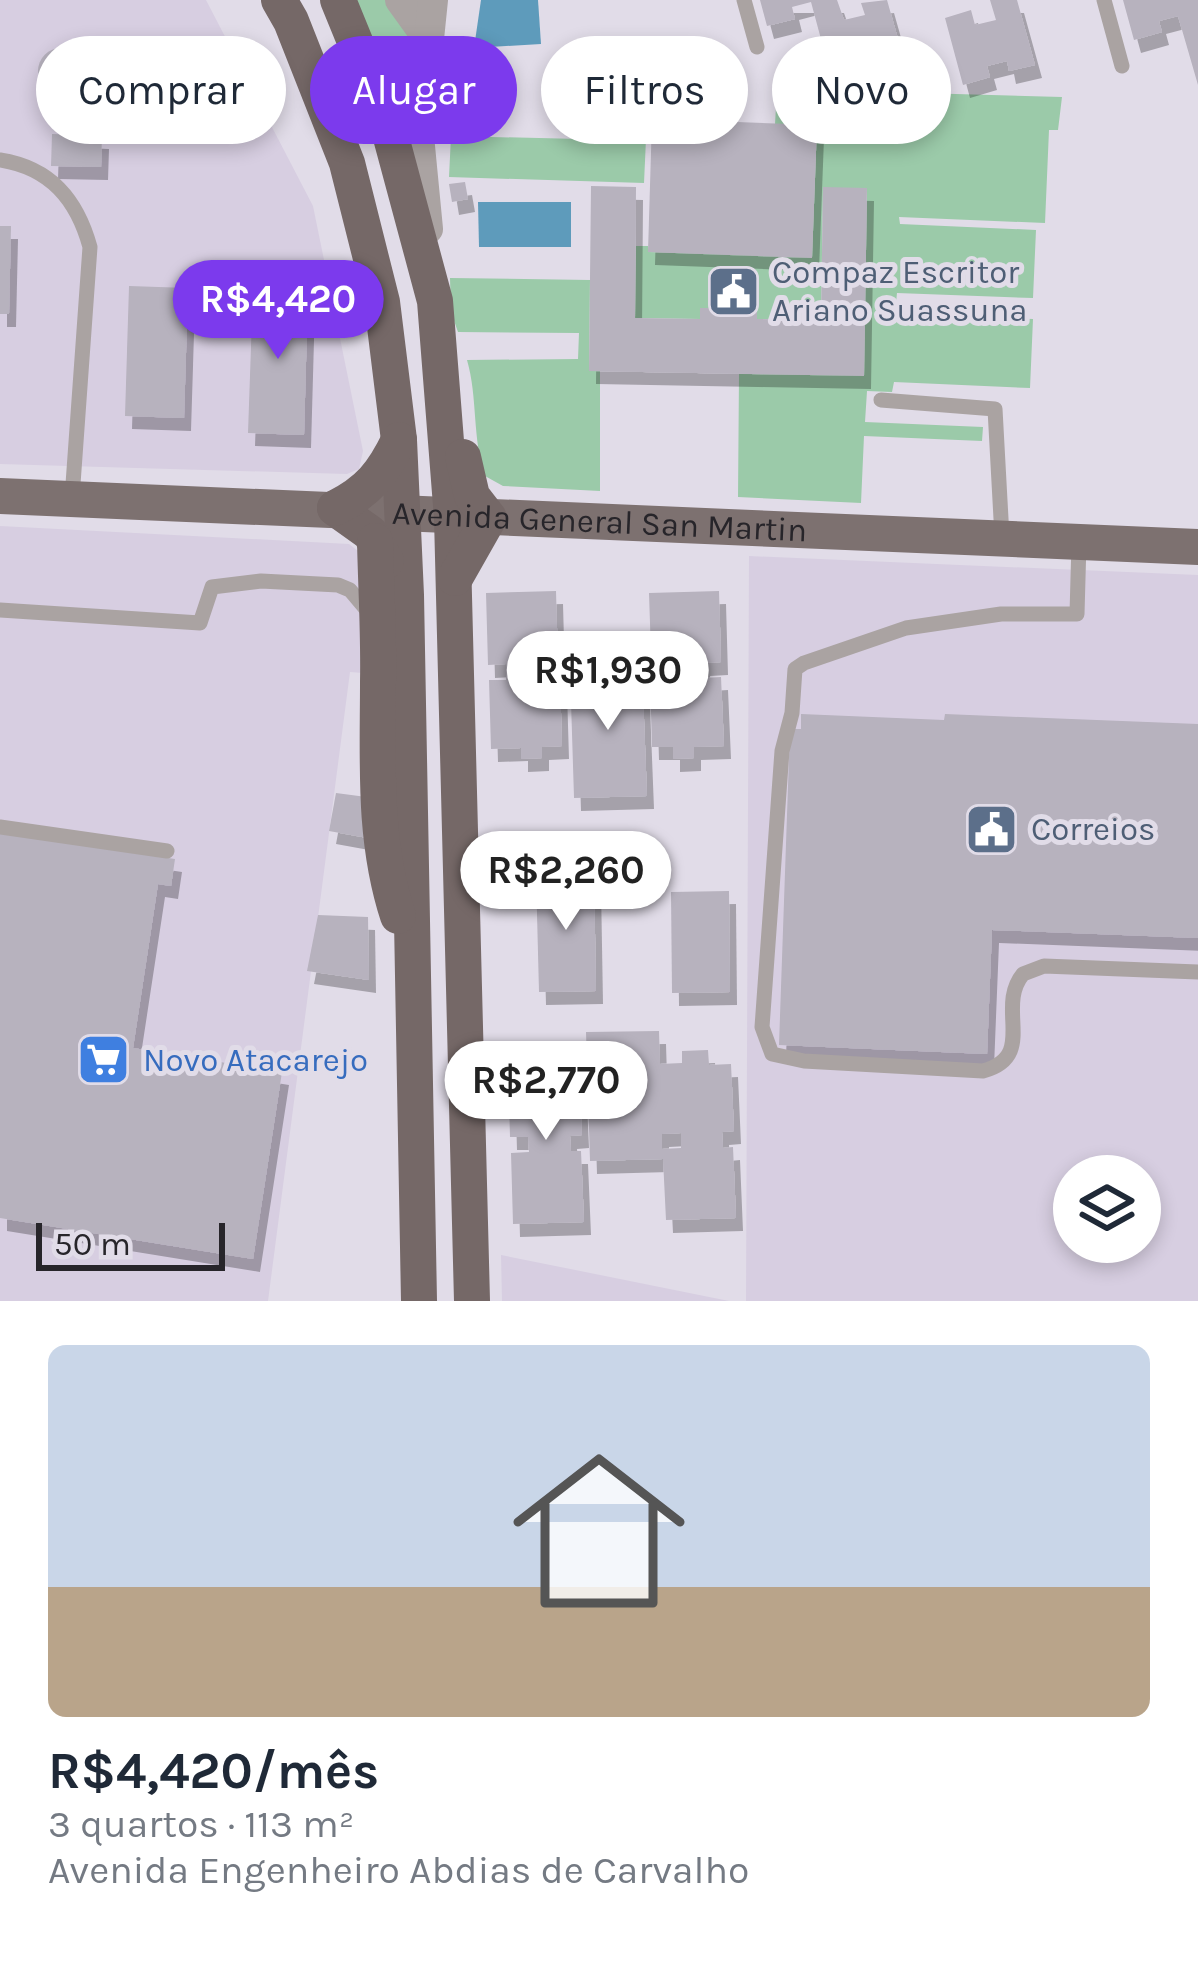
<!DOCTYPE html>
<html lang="pt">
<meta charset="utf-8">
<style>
body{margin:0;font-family:Karla,sans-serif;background:#f2f2f3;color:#1f2937;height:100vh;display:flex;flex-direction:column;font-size:45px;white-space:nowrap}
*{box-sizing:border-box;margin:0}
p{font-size:39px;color:#747a83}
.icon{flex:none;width:66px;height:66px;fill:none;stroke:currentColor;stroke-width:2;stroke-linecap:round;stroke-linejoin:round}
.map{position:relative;height:1301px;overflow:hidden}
.side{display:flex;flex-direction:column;background:#fff;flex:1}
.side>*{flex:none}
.banner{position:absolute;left:36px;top:36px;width:1128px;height:108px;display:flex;gap:24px}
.buttons{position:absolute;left:1053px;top:1155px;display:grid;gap:24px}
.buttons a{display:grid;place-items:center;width:108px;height:108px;border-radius:50%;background:#fff;box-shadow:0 6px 18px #0003;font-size:60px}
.scale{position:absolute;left:36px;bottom:30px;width:189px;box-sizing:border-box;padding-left:12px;border:6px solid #27252a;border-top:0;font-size:33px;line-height:42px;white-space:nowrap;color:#27252a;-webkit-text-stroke:9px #e1dce8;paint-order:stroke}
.price{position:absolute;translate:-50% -102px;padding:0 27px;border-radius:42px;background:#fff;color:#222;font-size:39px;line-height:78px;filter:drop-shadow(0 3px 6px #0008)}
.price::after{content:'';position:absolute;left:50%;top:72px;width:36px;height:27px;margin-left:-18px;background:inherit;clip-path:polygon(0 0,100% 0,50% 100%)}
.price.active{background:#7c3aed;color:#fff}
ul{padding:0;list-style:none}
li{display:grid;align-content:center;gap:24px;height:636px;padding:0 48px}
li+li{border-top:3px solid #e0e1e3}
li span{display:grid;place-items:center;height:372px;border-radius:18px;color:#555}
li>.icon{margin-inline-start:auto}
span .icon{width:216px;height:216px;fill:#fffc;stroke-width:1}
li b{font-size:51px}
.tag{padding:0 42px;border-radius:54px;background:#fff;box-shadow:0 6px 18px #0003;font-size:42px;line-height:108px}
.tag.active{background:#7c3aed;color:#fff}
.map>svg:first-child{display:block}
.built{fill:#d7cee1;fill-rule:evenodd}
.green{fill:#9bcaa9}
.water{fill:#5e9bbb}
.building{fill:#b7b2be;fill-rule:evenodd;filter:url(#shadow)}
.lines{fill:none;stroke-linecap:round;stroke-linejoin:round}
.service{stroke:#aaa3a2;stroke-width:15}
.minor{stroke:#aaa3a2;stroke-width:30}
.primary{stroke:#7d7170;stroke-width:36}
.trunk{stroke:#756867;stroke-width:36}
.labels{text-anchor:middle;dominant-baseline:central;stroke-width:10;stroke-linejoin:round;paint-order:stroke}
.service-label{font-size:33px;fill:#4e5e75;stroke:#e1dce8;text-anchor:start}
.street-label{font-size:33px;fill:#27252a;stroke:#e1dce8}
.shop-label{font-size:33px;fill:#366cbe;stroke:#e1dce8;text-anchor:start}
</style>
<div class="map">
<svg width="1198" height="1301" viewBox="0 0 1198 1301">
<defs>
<filter id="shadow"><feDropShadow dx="7" dy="13" stdDeviation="0" flood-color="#0004"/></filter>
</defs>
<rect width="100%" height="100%" fill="#e1dce8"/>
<g class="built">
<path d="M 0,0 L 206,0 L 313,206 L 363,451 L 359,469 L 347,474 L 0,464 Z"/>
<path d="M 0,526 L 349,544 L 358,551 L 363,673 L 350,672 L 268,1301 L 0,1301 Z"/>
<path d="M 749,556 L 1198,575 L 1198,1301 L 746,1301 ZM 1074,1176 L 1140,1176 L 1140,1242 L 1074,1242 Z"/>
<path d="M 501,1255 L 729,1301 L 502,1301 Z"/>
</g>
<g class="green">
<path d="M 353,0 L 387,0 L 419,37 L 410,132 Z"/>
<path d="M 777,89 L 1062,97 L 1058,130 L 1049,130 L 1045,223 L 899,217 L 900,224 L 1036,230 L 1033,298 L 897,293 L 895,313 L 1033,319 L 1030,388 L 894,382 L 892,392 L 867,391 L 865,422 L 983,427 L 982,441 L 864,436 L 861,503 L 738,497 L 739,374 L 864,375 L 867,189 L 823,188 L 821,320 L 757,319 L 756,308 L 701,308 L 700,319 L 635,318 L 636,246 L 648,246 L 649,252 L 812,257 L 817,126 L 775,124 Z"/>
<path d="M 622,116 L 647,117 L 644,183 L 449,177 L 451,136 L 621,140 Z"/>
<path d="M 450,278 L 590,280 L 589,371 L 600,371 L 600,491 L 503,486 L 485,476 C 472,438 478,398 467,360 L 578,359 L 579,333 L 458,332 L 451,312 Z"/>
</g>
<g class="water">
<path d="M 481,0 L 538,0 L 541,44 L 474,48 Z"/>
<path d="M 478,202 L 571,202 L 571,247 L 479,247 Z"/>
</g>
<g class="building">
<path d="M 760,0 L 837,0 L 844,20 L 865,15 L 861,3 L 887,0 L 904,60 L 879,67 L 876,56 L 856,62 L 859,72 L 832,80 L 811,2 L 792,7 L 795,19 L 767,26 Z"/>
<path d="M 990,0 L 1017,0 L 1035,65 L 1009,71 L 1007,61 L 987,66 L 990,77 L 963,85 L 945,18 L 971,10 L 975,25 L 996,20 Z"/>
<path d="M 1123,0 L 1198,0 L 1198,85 L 1178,16 L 1159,21 L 1162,32 L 1134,40 Z"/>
<circle cx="61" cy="71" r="23"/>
<path d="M 454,75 L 468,75 L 468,103 L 453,103 Z"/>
<path d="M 652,119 L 817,125 L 812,258 L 648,252 Z"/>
<path d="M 52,134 L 102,136 L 101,167 L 51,166 Z"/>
<path d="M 465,182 L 468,199 L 452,202 L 449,184 Z"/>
<path d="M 591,186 L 636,187 L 635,318 L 700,319 L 700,308 L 757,308 L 757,319 L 821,320 L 823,187 L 867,188 L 864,376 L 589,371 Z"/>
<path d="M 0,226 L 11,226 L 9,314 L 0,314 Z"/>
<path d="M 129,286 L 188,288 L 184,418 L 125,416 Z"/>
<path d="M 253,289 L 308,291 L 304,435 L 248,433 Z"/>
<path d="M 556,591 L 558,663 L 548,663 L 548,678 L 560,678 L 562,746 L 542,747 L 542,758 L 521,759 L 521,748 L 491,749 L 489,680 L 506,680 L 506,664 L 488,665 L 486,593 Z"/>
<path d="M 719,591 L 721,662 L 703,663 L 704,678 L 721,677 L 724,746 L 694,747 L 694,758 L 673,759 L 673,747 L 652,747 L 650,679 L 662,678 L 661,664 L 572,666 L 571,651 L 644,649 L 644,654 L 651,654 L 649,593 Z"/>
<path d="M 642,668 L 647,796 L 574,798 L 570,670 Z"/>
<path d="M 801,714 L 944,720 L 945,714 L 1198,724 L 1198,938 L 992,930 L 987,1054 L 779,1045 L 790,729 L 801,729 Z"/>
<path d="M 336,793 L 374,798 L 373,839 L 329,831 Z"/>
<path d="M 0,833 L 175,859 L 171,886 L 158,884 L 133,1048 L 282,1072 L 253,1259 L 0,1218 Z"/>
<path d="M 594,874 L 596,991 L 539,992 L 536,875 Z"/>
<path d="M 729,891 L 730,992 L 672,993 L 671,892 Z"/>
<path d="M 318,915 L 368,917 L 369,980 L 307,971 Z"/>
<path d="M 659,1031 L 660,1064 L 682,1063 L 682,1051 L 708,1050 L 709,1065 L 731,1064 L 734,1131 L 722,1132 L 723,1148 L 733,1147 L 736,1218 L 666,1220 L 663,1159 L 590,1161 L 586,1032 ZM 681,1133 L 681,1148 L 662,1149 L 662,1134 Z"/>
<path d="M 559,1056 L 559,1068 L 579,1067 L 582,1135 L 570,1136 L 571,1151 L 581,1151 L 584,1222 L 513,1224 L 511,1153 L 529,1152 L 528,1137 L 510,1137 L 508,1068 L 538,1067 L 538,1057 Z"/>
</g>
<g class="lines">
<g class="service">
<path d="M 744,0 L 757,47"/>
<path d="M 1104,0 L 1122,66"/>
<path d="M 420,116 L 452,124"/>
<path d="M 0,160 C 51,168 77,200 90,247 L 72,498"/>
<path d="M 881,400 L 995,409 L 1002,537"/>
<path d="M 1079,542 L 1077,614 L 1001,614 L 906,628 L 804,663 L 795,669 L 792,713 L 782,751 L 762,1027 L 772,1054 L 804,1061 L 983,1071 C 1038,1056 995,1008 1023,974 L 1044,966 L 1198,972"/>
<path d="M 0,610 L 200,623 L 212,587 L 261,581 L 338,585 L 350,590 L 371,615"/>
<path d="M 0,827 L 167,851"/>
</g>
<g class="minor">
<path d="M 400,0 L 428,39"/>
<path d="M 428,229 L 419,136 L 433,0"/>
</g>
<path class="primary" id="s1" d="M 0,496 L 1198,547"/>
<g class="trunk">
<path d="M 279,0 L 291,21 L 347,163 L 382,302 L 399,440 L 406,595 L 419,1301"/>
<path d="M 338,0 L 385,115 L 435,301 L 452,518 L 472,1301"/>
<path d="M 335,508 L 370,533 L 386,561"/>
<path d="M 335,508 C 369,491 383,473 399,440"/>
<path d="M 375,541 C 376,588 379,635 378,682 C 378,762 373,839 398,916"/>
<path d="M 455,578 L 489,518 L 472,496 L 463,457"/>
</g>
</g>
<defs>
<symbol id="civic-square" viewBox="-11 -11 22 22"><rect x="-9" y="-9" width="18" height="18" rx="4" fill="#5c6f8a" stroke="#e1dce8"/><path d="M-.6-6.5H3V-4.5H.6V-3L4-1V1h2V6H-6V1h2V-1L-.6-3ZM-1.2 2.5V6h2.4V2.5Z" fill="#fff"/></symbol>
<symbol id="supermarket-square" viewBox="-11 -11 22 22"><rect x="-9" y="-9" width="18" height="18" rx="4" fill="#3f7fe0" stroke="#e1dce8"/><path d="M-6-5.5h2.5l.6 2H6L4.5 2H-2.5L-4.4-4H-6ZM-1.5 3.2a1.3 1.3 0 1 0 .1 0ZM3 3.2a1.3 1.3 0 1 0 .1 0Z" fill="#fff"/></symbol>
</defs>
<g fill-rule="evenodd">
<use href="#civic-square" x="704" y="262" width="59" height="59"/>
<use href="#civic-square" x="962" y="800" width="59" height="59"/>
<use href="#supermarket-square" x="74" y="1030" width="59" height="59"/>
</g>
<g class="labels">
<g class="service-label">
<text x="772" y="272">Compaz Escritor<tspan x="772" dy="38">Ariano Suassuna</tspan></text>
<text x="1031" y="829">Correios</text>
</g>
<g class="street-label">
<text stroke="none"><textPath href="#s1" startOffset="600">Avenida General San Martin</textPath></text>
</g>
<g class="shop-label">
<text x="143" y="1060">Novo Atacarejo</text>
</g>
</g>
</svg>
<div class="buttons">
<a><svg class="icon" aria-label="layers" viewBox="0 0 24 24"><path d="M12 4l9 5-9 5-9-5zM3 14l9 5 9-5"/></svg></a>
</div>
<div class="scale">50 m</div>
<b class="price active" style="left:278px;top:362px">R$4,420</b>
<b class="price" style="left:608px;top:733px">R$1,930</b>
<b class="price" style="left:566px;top:933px">R$2,260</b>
<b class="price" style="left:546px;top:1143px">R$2,770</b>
<div class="banner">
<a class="tag">Comprar</a>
<a class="tag active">Alugar</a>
<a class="tag">Filtros</a>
<a class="tag">Novo</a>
</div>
</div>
<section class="side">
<ul>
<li><span style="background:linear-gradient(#c9d6e8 65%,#b9a48a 0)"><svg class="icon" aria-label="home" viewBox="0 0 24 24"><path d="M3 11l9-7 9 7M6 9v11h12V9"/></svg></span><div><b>R$4,420/mês</b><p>3 quartos · 113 m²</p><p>Avenida Engenheiro Abdias de Carvalho</p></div></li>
</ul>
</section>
